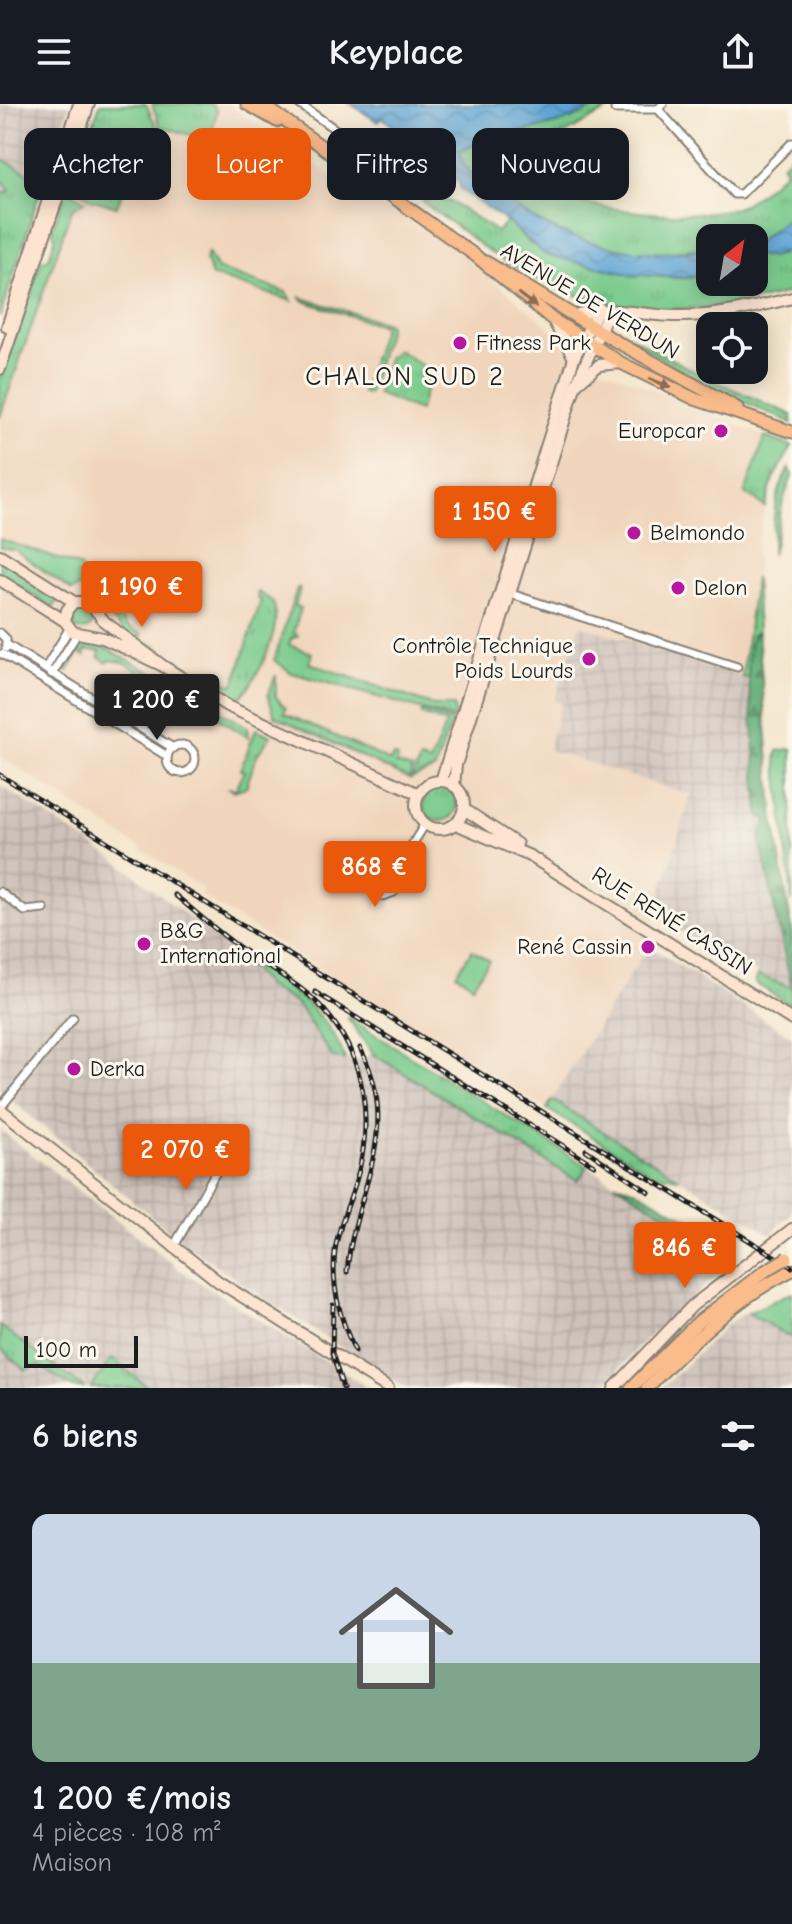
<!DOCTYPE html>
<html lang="fr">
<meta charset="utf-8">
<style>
body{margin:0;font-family:"Comic Neue",sans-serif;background:#20242c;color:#f1f3f6;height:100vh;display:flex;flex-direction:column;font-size:30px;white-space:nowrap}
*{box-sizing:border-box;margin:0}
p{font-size:26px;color:#9ea1a6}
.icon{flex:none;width:44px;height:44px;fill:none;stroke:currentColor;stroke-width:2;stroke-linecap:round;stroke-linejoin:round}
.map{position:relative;height:1284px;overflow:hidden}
.drawer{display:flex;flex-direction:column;background:#171b24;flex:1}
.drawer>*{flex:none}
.top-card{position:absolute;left:24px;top:24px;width:744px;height:72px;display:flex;gap:16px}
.needle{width:52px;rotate:31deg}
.controls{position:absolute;left:696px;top:120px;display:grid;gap:16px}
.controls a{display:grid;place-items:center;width:72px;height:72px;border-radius:16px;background:#171b24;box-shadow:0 4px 20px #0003;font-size:40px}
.scale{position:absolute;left:24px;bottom:20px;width:114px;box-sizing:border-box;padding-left:8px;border:4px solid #1c1c1c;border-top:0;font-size:22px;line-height:28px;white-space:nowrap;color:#1c1c1c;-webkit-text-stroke:6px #fbf7ec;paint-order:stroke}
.price{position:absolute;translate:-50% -68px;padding:0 18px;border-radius:8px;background:#ea580c;color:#fff;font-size:26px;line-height:52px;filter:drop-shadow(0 2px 4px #0008)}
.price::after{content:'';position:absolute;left:50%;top:48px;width:24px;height:18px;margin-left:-12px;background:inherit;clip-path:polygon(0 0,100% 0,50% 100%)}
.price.active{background:#222;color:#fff}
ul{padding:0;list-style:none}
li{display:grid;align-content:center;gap:16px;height:424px;padding:0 32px}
li span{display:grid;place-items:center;height:248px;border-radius:16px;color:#555}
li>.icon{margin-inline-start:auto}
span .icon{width:144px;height:144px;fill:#fffc;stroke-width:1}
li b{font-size:34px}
h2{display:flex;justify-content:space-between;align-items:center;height:96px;padding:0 32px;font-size:34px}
.chip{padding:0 28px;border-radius:16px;background:#171b24;box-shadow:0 4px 20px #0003;font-size:28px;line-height:72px}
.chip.active{background:#ea580c;color:#fff}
header{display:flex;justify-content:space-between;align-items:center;height:104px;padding:0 32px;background:#171b24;font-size:36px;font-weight:800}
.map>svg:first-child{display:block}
.built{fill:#f0d5bc}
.industrial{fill:url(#industrial-grid)}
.grass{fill:url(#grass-tufts);stroke:#4a7253;stroke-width:2}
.forest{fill:url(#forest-firs);stroke:#3e6449;stroke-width:2}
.park{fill:#77c98a;stroke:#4a7253;stroke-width:2}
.water{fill:url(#water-waves);stroke:#3e6078;stroke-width:2}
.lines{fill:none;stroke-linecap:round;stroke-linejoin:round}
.street-casing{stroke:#888174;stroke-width:11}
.secondary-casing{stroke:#888174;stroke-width:14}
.primary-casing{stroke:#888174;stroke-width:15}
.street{stroke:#fff;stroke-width:7}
.secondary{stroke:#fde4d1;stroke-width:10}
.primary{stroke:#fabc8b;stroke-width:11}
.rail-casing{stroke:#1c1c1c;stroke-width:5}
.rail{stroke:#fbf7ec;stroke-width:2;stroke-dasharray:6;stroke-linecap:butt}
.primary-bridge-casing{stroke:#888174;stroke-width:15;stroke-linecap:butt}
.primary-bridge{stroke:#fabc8b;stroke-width:11}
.oneway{fill:#8b6c54}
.poi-dot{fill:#b5179e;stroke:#fbf7ec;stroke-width:3}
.labels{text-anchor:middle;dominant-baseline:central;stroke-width:6;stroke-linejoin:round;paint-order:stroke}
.street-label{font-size:22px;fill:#1c1c1c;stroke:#fbf7ec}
.poi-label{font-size:22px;fill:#1c1c1c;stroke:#fbf7ec;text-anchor:start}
.quarter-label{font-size:26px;letter-spacing:2px;fill:#1c1c1c;stroke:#fbf7ec}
</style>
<header><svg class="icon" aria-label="menu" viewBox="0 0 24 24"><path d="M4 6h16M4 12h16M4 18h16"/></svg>Keyplace<svg class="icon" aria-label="share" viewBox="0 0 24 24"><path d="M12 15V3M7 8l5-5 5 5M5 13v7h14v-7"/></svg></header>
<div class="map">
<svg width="792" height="1284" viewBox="0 0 792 1284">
<defs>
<pattern id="industrial-grid" width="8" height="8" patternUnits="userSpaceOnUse" patternTransform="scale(2)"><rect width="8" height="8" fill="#cec1b9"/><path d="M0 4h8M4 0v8" fill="none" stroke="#b0a59e"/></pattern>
<pattern id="grass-tufts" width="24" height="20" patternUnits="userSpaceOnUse" patternTransform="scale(2)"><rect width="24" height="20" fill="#77c98a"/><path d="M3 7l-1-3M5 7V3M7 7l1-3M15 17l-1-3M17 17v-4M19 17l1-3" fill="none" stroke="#66ac76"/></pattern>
<pattern id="forest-firs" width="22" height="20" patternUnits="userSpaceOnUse" patternTransform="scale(2)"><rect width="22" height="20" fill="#61ad76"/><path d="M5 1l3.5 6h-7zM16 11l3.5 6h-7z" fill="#4f8c60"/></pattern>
<pattern id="water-waves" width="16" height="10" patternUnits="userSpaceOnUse" patternTransform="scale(2)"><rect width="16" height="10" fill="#5fa5d5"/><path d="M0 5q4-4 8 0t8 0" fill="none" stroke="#4e86ac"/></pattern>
</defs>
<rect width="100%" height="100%" fill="#fbf7ec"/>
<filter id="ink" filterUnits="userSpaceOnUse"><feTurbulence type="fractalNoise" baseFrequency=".0125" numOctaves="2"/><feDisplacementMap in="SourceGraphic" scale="16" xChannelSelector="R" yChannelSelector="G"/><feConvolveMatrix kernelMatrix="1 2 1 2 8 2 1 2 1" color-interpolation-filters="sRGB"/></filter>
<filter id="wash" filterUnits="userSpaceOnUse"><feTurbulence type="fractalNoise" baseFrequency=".006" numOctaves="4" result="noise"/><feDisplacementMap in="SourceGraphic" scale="32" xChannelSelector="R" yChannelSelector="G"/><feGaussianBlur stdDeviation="1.8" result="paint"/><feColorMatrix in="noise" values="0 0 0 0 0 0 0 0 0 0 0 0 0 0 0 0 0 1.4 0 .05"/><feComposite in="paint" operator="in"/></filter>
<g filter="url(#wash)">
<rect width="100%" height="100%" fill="#f4e6cd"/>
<path class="built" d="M 100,0 L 227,0 L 341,78 L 452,141 L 559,232 L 567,249 L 765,333 L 745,389 L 765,403 L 755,449 L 757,456 L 742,573 L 580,521 L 554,597 L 641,675 L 691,691 L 643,850 L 547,1005 L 201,792 L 204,786 L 0,652 L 0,295 Z"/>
<g class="industrial">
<path d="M 0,0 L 70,0 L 0,213 Z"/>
<path d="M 580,521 L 748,574 L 756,691 L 767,715 L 760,735 L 792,884 L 721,852 L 654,811 L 691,691 L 548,646 L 561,600 L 554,597 Z"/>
<path d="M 0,681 L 117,757 L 242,855 L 267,882 L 298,901 L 333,954 L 360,956 L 373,950 L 577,1076 L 587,1062 L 725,1147 L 720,1153 L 729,1160 L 639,1242 L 603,1284 L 405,1284 L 263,1194 L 184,1139 L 0,987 Z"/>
<path d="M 651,844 L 792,933 L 792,1109 L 771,1130 L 552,996 L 643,850 Z"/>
<path d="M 0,1026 L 183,1168 L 368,1284 L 0,1284 Z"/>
<path d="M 792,1188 L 792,1284 L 662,1284 L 732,1216 Z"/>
</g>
<g class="grass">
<path d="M 100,0 L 146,0 L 158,26 L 141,28 L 117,103 L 91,95 L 72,80 Z"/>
<path d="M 152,0 L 212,0 L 217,7 L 210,37 L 164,23 L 162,28 Z"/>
<path d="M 601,0 L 658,0 L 613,3 L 563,31 L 511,45 L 504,58 C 552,106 668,118 732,105 C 746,102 770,81 780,72 L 786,66 L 782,60 L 792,50 L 792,110 C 780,123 765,132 754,144 L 754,134 L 710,134 L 710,142 L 704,144 C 688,144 672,150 655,150 C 616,151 540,126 511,99 L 513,94 C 495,84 458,71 461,47 C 507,24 553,30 601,0 Z"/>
<path d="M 0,54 L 28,69 L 40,87 L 0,213 L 0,91 L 10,86 L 0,73 Z"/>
<path d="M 413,82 L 455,100 L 497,128 L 507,117 L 530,140 L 633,171 L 687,174 L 710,170 L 710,178 L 754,178 L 754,151 L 780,151 L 792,143 L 792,188 C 667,222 564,210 462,127 C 447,115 419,100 413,82 Z"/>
<path d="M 66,85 L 85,97 L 72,105 L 0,313 L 0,274 L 42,156 L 49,154 L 55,134 L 52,125 Z"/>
<path d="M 208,149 L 217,165 L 286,188 L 292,197 L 212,172 L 205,156 Z"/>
<path d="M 299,193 L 387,219 L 389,222 L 368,290 L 362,289 L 383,222 L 306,198 Z"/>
<path d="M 618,226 L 699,270 L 792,311 L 792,319 L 715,285 L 628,236 Z"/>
<path d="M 398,246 L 432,268 L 419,307 L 377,290 L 388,254 Z"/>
<path d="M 765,333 L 792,342 L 773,376 L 765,403 L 745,389 Z"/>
<path d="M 789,364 L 792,372 L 783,396 L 772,451 C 773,420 773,392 789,364 Z"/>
<path d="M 0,435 L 79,462 L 86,473 L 86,481 L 72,487 L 15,446 L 0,443 Z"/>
<path d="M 0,455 L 61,492 L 53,504 L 0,471 Z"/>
<path d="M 755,473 L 758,528 L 752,531 L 748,574 L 742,573 Z"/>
<path d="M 116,476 L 122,483 L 115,507 L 127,523 L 142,530 L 140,537 L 156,542 C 169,559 206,573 234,581 L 261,496 L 257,494 L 258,488 L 272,497 C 285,521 258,573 242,592 L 229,594 C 199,576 114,536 107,502 Z"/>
<path d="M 297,484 L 300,485 L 295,502 L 301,504 L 294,527 L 298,532 L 291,535 L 289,541 L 312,549 L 309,559 L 435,602 L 454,602 L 455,615 L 292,569 L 274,556 Z"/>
<circle cx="82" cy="514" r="12"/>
<path d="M 79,541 L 102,542 L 195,591 L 191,597 L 123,558 L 109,556 L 107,559 L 99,553 L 100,547 L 85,547 L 85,553 L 79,549 L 68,567 L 61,563 Z"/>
<path d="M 276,571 L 276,593 L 286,604 L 284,609 L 390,657 L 393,652 L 398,654 L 396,660 L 412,665 L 409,675 L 275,612 L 268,591 Z"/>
<path d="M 201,596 L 247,623 L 248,633 L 197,601 Z"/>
<path d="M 422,607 L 452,617 L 435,665 L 411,675 L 420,656 L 430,659 L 446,619 L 421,611 Z"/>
<path d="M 256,625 L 271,632 L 257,651 L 246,683 L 234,687 L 228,684 L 236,685 L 244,667 L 240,666 Z"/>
<path d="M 792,645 L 792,798 L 776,652 L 778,647 Z"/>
<circle cx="440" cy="700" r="17"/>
<path d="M 242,855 C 282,875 330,910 345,955 L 333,954 L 298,901 L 267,882 Z"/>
<path d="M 758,871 L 792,884 L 792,902 L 755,879 Z"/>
<path d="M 347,913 L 587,1062 L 578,1077 L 373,950 Z"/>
<path d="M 552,996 L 679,1074 L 653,1070 L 547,1005 Z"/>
<path d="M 0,1222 L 84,1284 L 74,1284 L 38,1261 L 26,1266 L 0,1244 Z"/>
<path d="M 112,1255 L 149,1284 L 91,1284 Z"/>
</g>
<g class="forest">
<path d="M 758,528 L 774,716 L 792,827 L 792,885 L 760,735 L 767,715 L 760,713 C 756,688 756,663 754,638 C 752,602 744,566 752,531 Z"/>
<path d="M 614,1079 L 637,1086 L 725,1136 L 725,1147 Z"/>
</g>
<g class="park">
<path d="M 472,846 L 489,856 L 473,881 L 456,870 Z"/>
<path d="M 792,1188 L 792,1234 L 748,1209 Z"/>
</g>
<g class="water">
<path d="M 351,0 L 601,0 C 552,31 507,23 461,47 C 457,70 496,83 513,94 L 511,99 C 553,137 657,161 710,142 L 710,170 L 687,174 L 633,171 L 546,151 L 506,117 L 461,86 L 459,77 L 452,77 C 440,62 422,53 409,39 C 401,30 394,22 382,13 L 378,18 Z"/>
<path d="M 792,110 L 789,146 L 772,153 L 754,151 C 755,132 779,124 792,110 Z"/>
</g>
</g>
<g filter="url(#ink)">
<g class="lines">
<defs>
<g id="street">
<path d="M 299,0 L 399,70"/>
<path d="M 615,5 L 658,5 L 663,0"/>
<path d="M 658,5 L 734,90 L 741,90 L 792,39"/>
<path d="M 511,490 L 737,563"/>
<path d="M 0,529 L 6,535 L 6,544"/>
<path d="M 7,541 L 173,644"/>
<path d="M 2,550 L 167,652"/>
<path d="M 45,565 L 69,525"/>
<path d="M 52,570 L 77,530"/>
<circle cx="181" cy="655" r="14"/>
<path d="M 391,775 L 395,781 L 394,788 L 383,792 L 378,786 L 379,778 L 391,775 L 425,720"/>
<path d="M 0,788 L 25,807 L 44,805"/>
<path d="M 0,1004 L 73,914"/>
<path d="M 173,1144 L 227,1048"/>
</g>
<g id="secondary">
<path d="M 575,211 C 611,201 638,211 674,212 C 715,213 753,204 792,194"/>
<path d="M 553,216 L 574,254"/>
<path d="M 7,223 L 79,0"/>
<path d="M 0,265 L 89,0"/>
<path d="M 579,278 L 599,261 L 621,259"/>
<path d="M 0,451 L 74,498"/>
<path d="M 0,476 L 65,517"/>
<path d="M 163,562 L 103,534 L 73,528 L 65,517 L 67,506 L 74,498 L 89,498 L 105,518 L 163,562 L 227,602 L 419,690"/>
<circle cx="440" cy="701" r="24"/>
<path d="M 441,677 L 574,254 L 599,204"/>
<path d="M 454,682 L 456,661 L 575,283 L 609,206"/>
<path d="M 464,705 L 517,740"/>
<path d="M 456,720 L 530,752 L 792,916"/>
<path d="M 0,1005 L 219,1178 L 388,1284"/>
<path d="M 614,1284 L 692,1202 L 792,1125"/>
</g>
<g id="primary">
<path d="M 247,0 L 277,17"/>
<path d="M 262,0 L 476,152 L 552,215 L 621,259 L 695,295 L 792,328"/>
<path d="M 486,158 L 617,238 L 737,304"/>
<path d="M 631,1284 L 698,1218 L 765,1167"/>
<path d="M 647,1284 C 690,1239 736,1194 792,1166"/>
</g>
</defs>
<use href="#street" class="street-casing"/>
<use href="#secondary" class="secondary-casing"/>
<use href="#primary" class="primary-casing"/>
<use href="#street" class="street"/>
<use href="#secondary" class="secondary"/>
<use href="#primary" class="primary"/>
<defs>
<g id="rail">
<path d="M 0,671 L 792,1163"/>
<path d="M 175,791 C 198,810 221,831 246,848 C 273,867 302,881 324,906 C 366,954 374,1017 356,1077 C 349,1101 338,1123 335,1147 C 331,1183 340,1215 355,1247"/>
<path d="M 315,888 L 594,1061"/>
<path d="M 586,1046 L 649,1088"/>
<path d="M 347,1168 C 354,1086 404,1027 360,944"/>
<path d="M 333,1201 L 332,1249 L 343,1284"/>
</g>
</defs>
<use href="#rail" class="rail-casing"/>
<use href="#rail" class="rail"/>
<defs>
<path id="primary-bridge" d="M 765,1167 L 787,1154"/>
</defs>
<use href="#primary-bridge" class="primary-bridge-casing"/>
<use href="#primary-bridge" class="primary-bridge"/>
</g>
<defs><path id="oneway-solid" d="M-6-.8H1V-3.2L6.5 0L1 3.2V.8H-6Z" transform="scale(2)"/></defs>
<g class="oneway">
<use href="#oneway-solid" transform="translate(527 196) rotate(37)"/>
<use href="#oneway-solid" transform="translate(660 279) rotate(24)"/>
</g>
</g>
<g class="poi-dot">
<circle cx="460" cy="239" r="8"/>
<circle cx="721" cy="327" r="8"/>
<circle cx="634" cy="429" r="8"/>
<circle cx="678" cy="484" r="8"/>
<circle cx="589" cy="555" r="8"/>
<circle cx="144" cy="840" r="8"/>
<circle cx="648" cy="843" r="8"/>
<circle cx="74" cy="965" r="8"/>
</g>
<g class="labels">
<g class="street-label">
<text transform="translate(590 197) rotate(31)">AVENUE DE VERDUN</text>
<text transform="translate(672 817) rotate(32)">RUE RENÉ CASSIN</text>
</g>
<g class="poi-label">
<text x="476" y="239">Fitness Park</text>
<text x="705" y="327" text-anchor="end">Europcar</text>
<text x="650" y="429">Belmondo</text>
<text x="694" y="484">Delon</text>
<text x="573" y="542" text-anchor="end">Contrôle Technique<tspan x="573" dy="25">Poids Lourds</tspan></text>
<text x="160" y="827">B&amp;G<tspan x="160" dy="25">International</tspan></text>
<text x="632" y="843" text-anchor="end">René Cassin</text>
<text x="90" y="965">Derka</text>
</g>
<g class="quarter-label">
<text x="405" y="273">CHALON SUD 2</text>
</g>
</g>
</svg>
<div class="controls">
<a><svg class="needle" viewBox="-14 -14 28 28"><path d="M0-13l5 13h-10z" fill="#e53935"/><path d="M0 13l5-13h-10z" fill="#9ea1a6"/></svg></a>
<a><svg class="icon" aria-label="locate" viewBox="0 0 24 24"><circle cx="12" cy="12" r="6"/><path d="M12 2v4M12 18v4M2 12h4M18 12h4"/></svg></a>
</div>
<div class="scale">100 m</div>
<b class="price" style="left:495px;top:450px">1 150 €</b>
<b class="price" style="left:142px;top:525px">1 190 €</b>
<b class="price active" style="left:157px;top:638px">1 200 €</b>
<b class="price" style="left:375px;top:805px">868 €</b>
<b class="price" style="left:186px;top:1088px">2 070 €</b>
<b class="price" style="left:685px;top:1186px">846 €</b>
<div class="top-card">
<a class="chip">Acheter</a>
<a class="chip active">Louer</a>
<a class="chip">Filtres</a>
<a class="chip">Nouveau</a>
</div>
</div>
<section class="drawer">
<h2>6 biens<svg class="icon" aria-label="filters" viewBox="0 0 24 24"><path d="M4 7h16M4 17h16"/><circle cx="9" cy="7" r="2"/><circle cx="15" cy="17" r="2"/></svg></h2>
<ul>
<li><span style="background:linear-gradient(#c9d6e8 60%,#7fa58c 0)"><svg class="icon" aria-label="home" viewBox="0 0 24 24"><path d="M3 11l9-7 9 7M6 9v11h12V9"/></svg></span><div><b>1 200 €/mois</b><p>4 pièces · 108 m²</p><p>Maison</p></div></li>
</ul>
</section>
